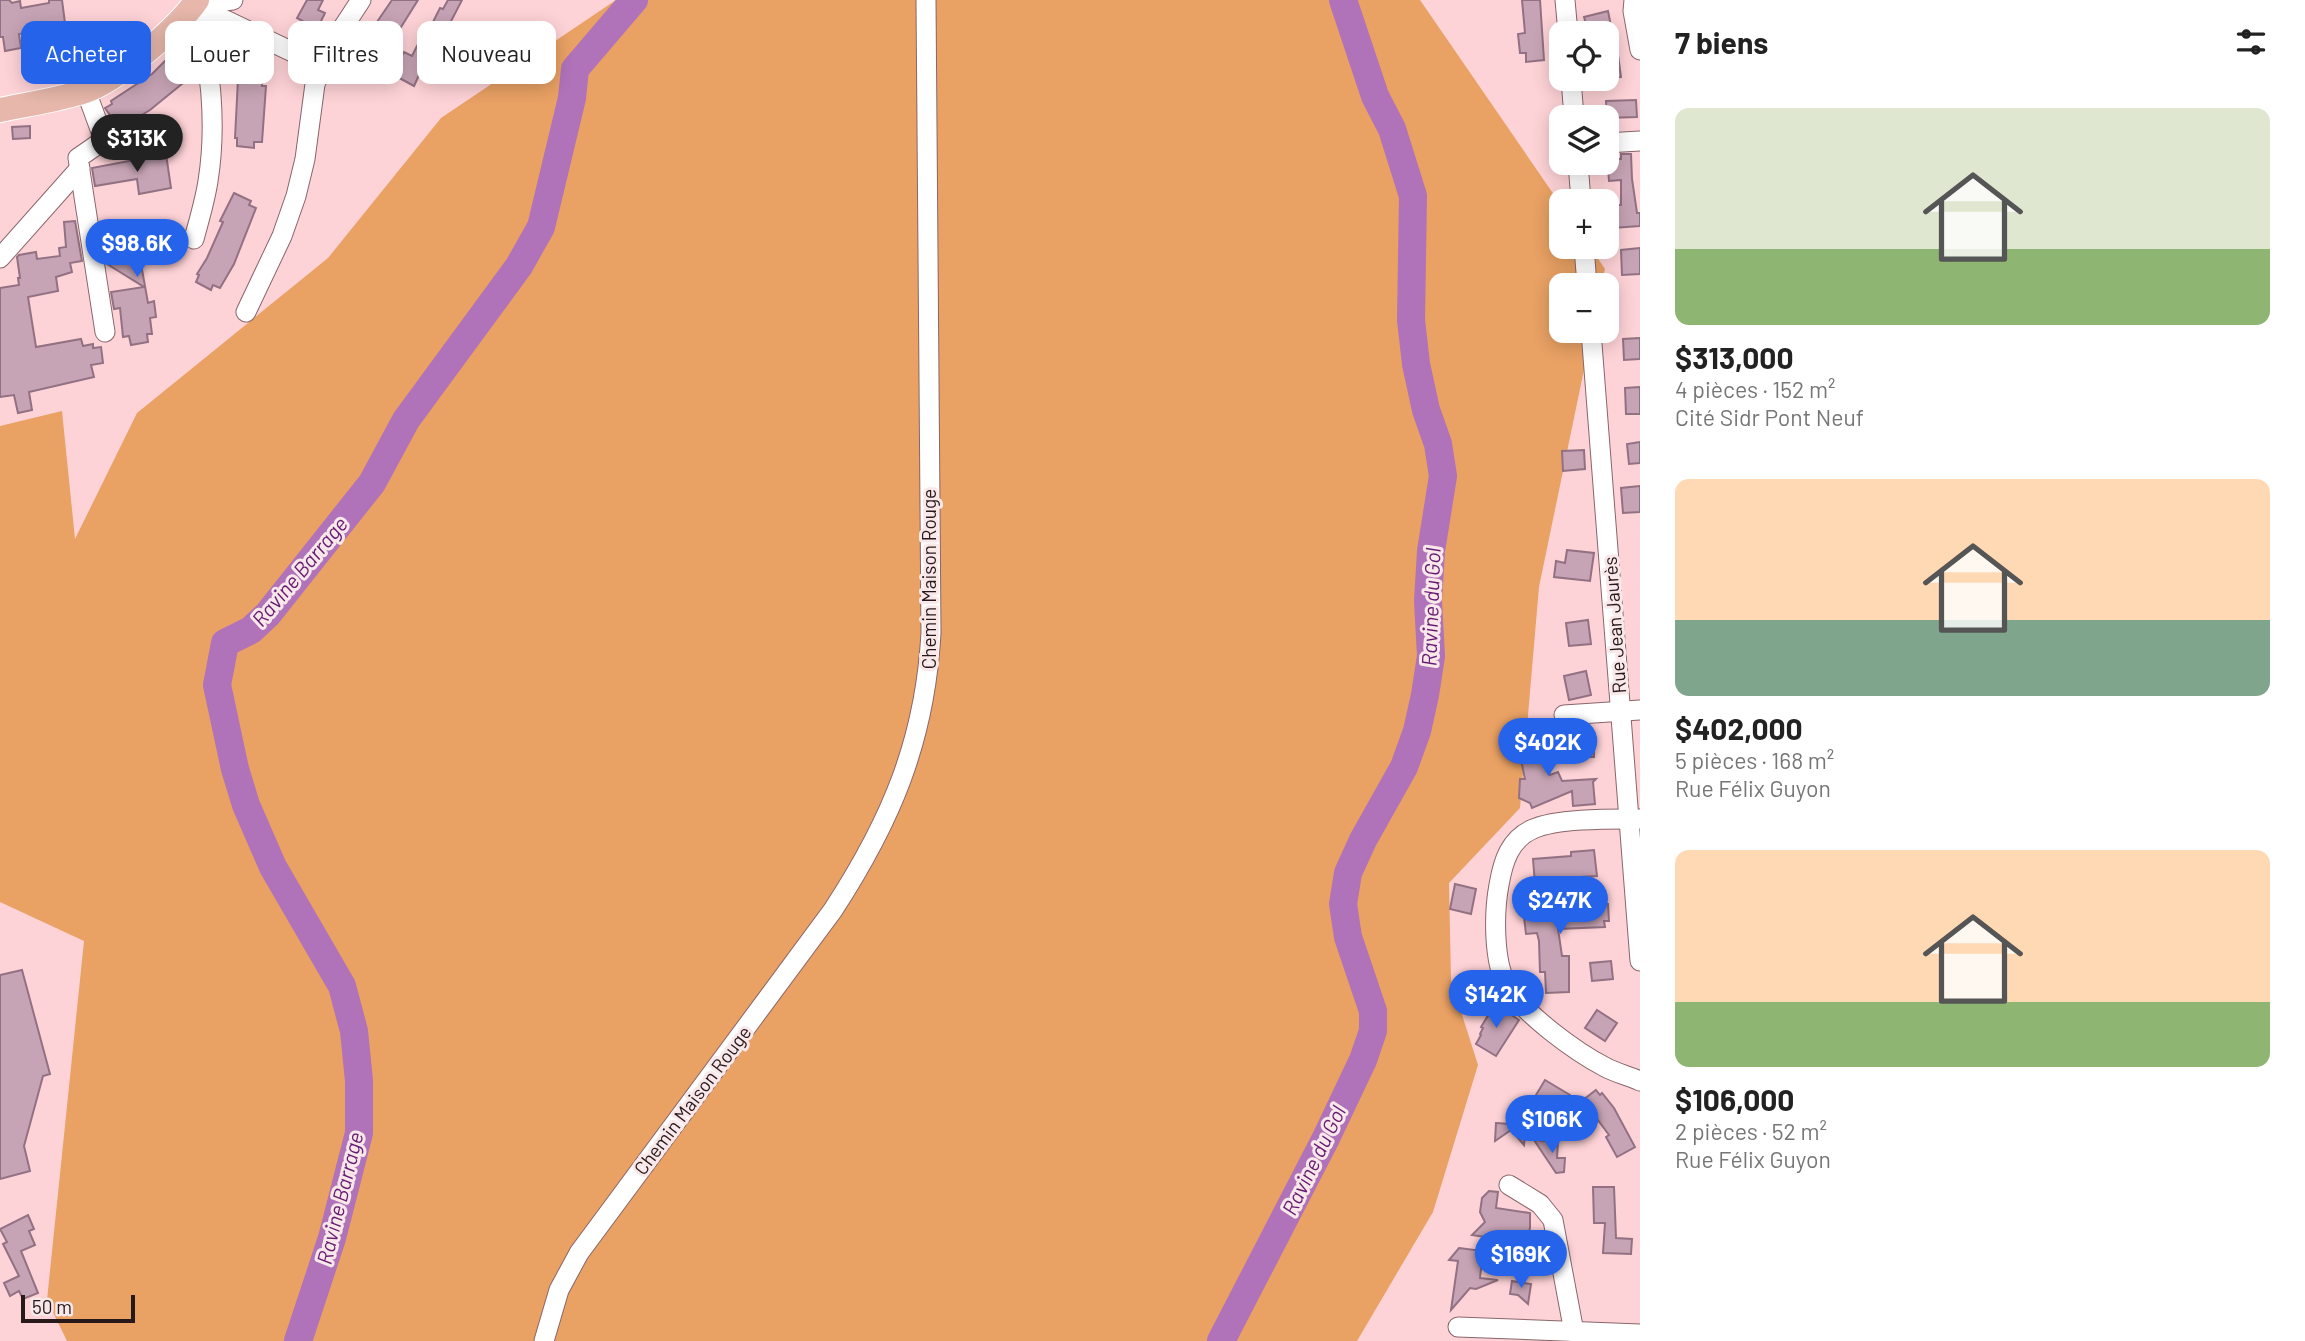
<!DOCTYPE html>
<html lang="fr">
<meta charset="utf-8">
<style>
body{margin:0;font-family:Barlow,sans-serif;background:#f6f6f6;color:#222;height:100vh;display:flex;flex-direction:column;font-size:26px;white-space:nowrap}
*{box-sizing:border-box;margin:0}
p{font-size:23px;color:#767676}
.icon{flex:none;width:38px;height:38px;fill:none;stroke:currentColor;stroke-width:2;stroke-linecap:round;stroke-linejoin:round}
.map{position:relative;flex:1;overflow:hidden}
.details{display:flex;flex-direction:column;background:#fff;width:665px}
.details>*{flex:none}
.guide{position:absolute;left:21px;top:21px;width:665px;height:63px;display:flex;gap:14px}
.fabs{position:absolute;left:1549px;top:21px;display:grid;gap:14px}
.fabs a{display:grid;place-items:center;width:70px;height:70px;border-radius:14px;background:#fff;box-shadow:0 4px 18px #0003;font-size:35px}
.scale{position:absolute;left:21px;bottom:18px;width:114px;box-sizing:border-box;padding-left:7px;border:4px solid #27181a;border-top:0;font-size:19px;line-height:24px;white-space:nowrap;color:#27181a;-webkit-text-stroke:5px #f9e8e9;paint-order:stroke}
.price{position:absolute;translate:-50% -60px;padding:0 16px;border-radius:24px;background:#2563eb;color:#fff;font-size:23px;line-height:46px;filter:drop-shadow(0 2px 4px #0008)}
.price::after{content:'';position:absolute;left:50%;top:42px;width:21px;height:16px;margin-left:-10px;background:inherit;clip-path:polygon(0 0,100% 0,50% 100%)}
.price.selected{background:#222;color:#fff}
ul{padding:0;list-style:none}
li{display:grid;align-content:center;gap:14px;height:371px;padding:0 35px}
li span{display:grid;place-items:center;height:217px;border-radius:14px;color:#555}
li>.icon{margin-inline-start:auto}
span .icon{width:126px;height:126px;fill:#fffc;stroke-width:1}
li b{font-size:30px}
h2{display:flex;justify-content:space-between;align-items:center;height:84px;padding:0 35px;font-size:30px}
.chip{padding:0 24px;border-radius:14px;background:#fff;box-shadow:0 4px 18px #0003;font-size:24px;line-height:63px}
.chip.selected{background:#2563eb;color:#fff}
main{display:flex;flex:1;min-height:0}
.map>svg:first-child{display:block}
.green{fill:#e9a164}
.lines{fill:none;stroke-linecap:round;stroke-linejoin:round}
.river{stroke:#b072b9;stroke-width:28}
.building{fill:#c7a4b5;stroke:#927182;stroke-width:2}
.minor-casing{stroke:#8a6569;stroke-width:21}
.major-casing{stroke:#fff;stroke-width:26}
.minor{stroke:#fff;stroke-width:19}
.major{stroke:#e6b7aa;stroke-width:24}
.labels{text-anchor:middle;dominant-baseline:central;stroke-width:6;stroke-linejoin:round;paint-order:stroke}
.street-label{font-size:19px;fill:#27181a;stroke:#f9e8e9}
.water-label{font-size:21px;font-style:italic;fill:#671a73;stroke:#f9e8e9}
</style>
<main>
<div class="map">
<svg width="1640" height="1341" viewBox="0 0 1640 1341">
<rect width="100%" height="100%" fill="#fed3d7"/>
<path class="green" d="M 616,0 L 1420,0 L 1561,205 L 1561,247 L 1590,247 L 1605,269 L 1601,285 L 1561,285 L 1561,331 L 1592,331 L 1539,587 L 1520,808 L 1449,883 L 1451,980 L 1478,1065 L 1433,1212 L 1357,1341 L 67,1341 L 47,1300 L 84,941 L 0,902 L 0,426 L 62,411 L 75,539 L 137,413 L 328,258 L 441,118 Z"/>
<g class="lines">
<g class="river">
<path d="M 298,1341 L 332,1238 L 359,1133 L 359,1081 L 354,1031 L 342,986 L 273,867 L 246,805 L 235,769 L 217,685 L 225,643 L 251,630 L 268,614 L 372,483 L 406,420 L 519,266 L 541,227 L 572,98 L 575,69 L 634,0"/>
<path d="M 1221,1341 L 1326,1138 L 1363,1060 L 1373,1031 L 1373,1011 L 1348,937 L 1343,904 L 1348,873 L 1363,840 L 1404,767 L 1417,731 L 1425,695 L 1431,656 L 1428,601 L 1431,551 L 1443,476 L 1438,444 L 1426,410 L 1416,364 L 1411,320 L 1413,196 L 1392,129 L 1375,96 L 1343,0"/>
</g>
</g>
<g class="building">
<path d="M 0,0 L 9,0 L 12,3 L 20,1 L 21,8 L 49,3 L 49,0 L 62,0 L 66,31 L 89,39 L 83,50 L 60,51 L 60,42 L 47,45 L 44,30 L 19,34 L 21,48 L 5,51 L 3,37 L 0,37 Z"/>
<path d="M 307,0 L 323,0 L 318,10 L 325,13 L 317,29 L 297,18 Z"/>
<path d="M 392,0 L 418,0 L 396,35 L 377,22 Z"/>
<path d="M 448,0 L 462,0 L 448,27 L 454,30 L 439,58 L 446,62 L 438,74 L 431,70 L 426,79 L 419,75 L 414,86 L 392,74 L 404,52 L 412,56 L 417,46 L 420,48 L 440,8 L 443,9 Z"/>
<path d="M 1522,0 L 1540,0 L 1544,60 L 1526,62 L 1526,53 L 1520,53 L 1518,34 L 1525,33 Z"/>
<path d="M 1608,11 L 1611,26 L 1614,26 L 1621,77 L 1606,79 L 1606,33 L 1592,33 L 1591,30 L 1588,31 L 1584,17 Z"/>
<path d="M 359,32 L 380,43 L 373,56 L 352,45 Z"/>
<path d="M 186,44 L 193,50 L 196,70 L 188,79 L 150,110 L 125,125 L 121,119 L 115,122 L 105,108 L 112,104 L 111,101 L 152,74 L 179,47 L 181,49 Z"/>
<path d="M 239,51 L 256,51 L 256,56 L 264,57 L 262,86 L 266,86 L 262,142 L 254,142 L 254,148 L 237,146 L 237,138 L 235,138 L 238,79 L 235,79 Z"/>
<path d="M 1636,100 L 1637,117 L 1607,118 L 1606,101 Z"/>
<path d="M 30,126 L 30,138 L 13,139 L 12,127 Z"/>
<path d="M 166,154 L 171,188 L 139,194 L 137,179 L 95,186 L 92,168 Z"/>
<path d="M 1621,154 L 1631,154 L 1632,179 L 1637,213 L 1640,213 L 1640,226 L 1613,228 L 1612,213 L 1616,213 L 1615,205 L 1621,205 L 1621,180 L 1609,181 L 1608,168 L 1612,168 L 1611,159 L 1621,159 Z"/>
<path d="M 234,193 L 251,201 L 249,205 L 256,208 L 234,264 L 220,288 L 213,285 L 211,290 L 196,282 L 199,275 L 197,274 L 207,258 L 223,222 L 220,221 Z"/>
<path d="M 75,221 L 82,261 L 70,263 L 72,272 L 56,277 L 58,291 L 28,297 L 36,347 L 81,339 L 83,346 L 93,344 L 93,348 L 101,347 L 103,363 L 91,365 L 94,377 L 29,392 L 32,410 L 18,413 L 14,395 L 0,397 L 0,288 L 19,285 L 18,278 L 20,278 L 17,257 L 19,255 L 36,252 L 37,259 L 60,256 L 59,248 L 66,247 L 64,222 Z"/>
<path d="M 168,229 L 173,258 L 141,264 L 148,303 L 154,301 L 156,317 L 150,318 L 152,334 L 147,334 L 148,342 L 131,345 L 129,336 L 123,337 L 120,308 L 114,309 L 111,292 L 144,287 L 107,264 L 105,249 L 113,238 Z"/>
<path d="M 1640,248 L 1640,274 L 1622,275 L 1621,250 Z"/>
<path d="M 1640,338 L 1640,359 L 1624,360 L 1623,339 Z"/>
<path d="M 1640,387 L 1640,414 L 1626,414 L 1625,388 Z"/>
<path d="M 1640,442 L 1640,463 L 1629,464 L 1627,444 Z"/>
<path d="M 1584,450 L 1585,469 L 1563,471 L 1562,451 Z"/>
<path d="M 1640,486 L 1640,512 L 1623,513 L 1621,488 Z"/>
<path d="M 1567,550 L 1594,553 L 1590,581 L 1554,577 L 1556,561 L 1565,563 Z"/>
<path d="M 1588,620 L 1591,644 L 1569,646 L 1566,623 Z"/>
<path d="M 1586,671 L 1591,695 L 1569,700 L 1564,676 Z"/>
<rect x="1570" y="733" width="24" height="24"/>
<path d="M 1542,736 L 1550,775 L 1558,772 L 1562,781 L 1596,779 L 1593,782 L 1595,804 L 1573,806 L 1572,791 L 1532,808 L 1530,803 L 1519,798 L 1520,779 L 1525,779 L 1517,741 Z"/>
<path d="M 1594,850 L 1597,876 L 1565,878 L 1566,882 L 1535,884 L 1533,859 L 1571,856 L 1571,852 Z"/>
<path d="M 1455,884 L 1476,889 L 1471,914 L 1450,909 Z"/>
<path d="M 1567,902 L 1567,906 L 1608,904 L 1609,921 L 1604,921 L 1605,927 L 1558,929 L 1562,956 L 1569,956 L 1569,992 L 1546,993 L 1545,972 L 1540,972 L 1539,941 L 1537,933 L 1526,934 L 1523,908 Z"/>
<path d="M 1611,961 L 1613,979 L 1592,981 L 1590,963 Z"/>
<path d="M 22,970 L 50,1074 L 43,1076 L 24,1146 L 30,1171 L 0,1179 L 0,975 Z"/>
<path d="M 1495,1004 L 1519,1020 L 1496,1056 L 1476,1044 L 1481,1035 L 1480,1034 L 1483,1028 L 1481,1027 Z"/>
<path d="M 1597,1010 L 1617,1023 L 1605,1041 L 1585,1028 Z"/>
<path d="M 1545,1080 L 1570,1095 L 1570,1099 L 1560,1116 L 1533,1100 Z"/>
<path d="M 1596,1090 L 1600,1095 L 1602,1093 L 1614,1108 L 1635,1147 L 1617,1157 L 1606,1137 L 1609,1135 L 1583,1100 Z"/>
<path d="M 1496,1123 L 1526,1125 L 1524,1145 L 1511,1130 L 1495,1141 Z"/>
<path d="M 1534,1140 L 1558,1142 L 1557,1158 L 1565,1158 L 1564,1172 L 1556,1173 Z"/>
<path d="M 1593,1187 L 1614,1187 L 1616,1238 L 1632,1239 L 1631,1254 L 1603,1253 L 1605,1223 L 1594,1223 Z"/>
<path d="M 1489,1191 L 1498,1192 L 1496,1208 L 1530,1213 L 1530,1228 L 1525,1243 L 1548,1260 L 1550,1269 L 1533,1267 L 1534,1261 L 1520,1259 L 1522,1244 L 1513,1243 L 1513,1241 L 1472,1235 L 1485,1222 L 1480,1212 L 1482,1198 Z"/>
<path d="M 28,1215 L 34,1229 L 29,1231 L 35,1245 L 21,1251 L 38,1293 L 23,1299 L 19,1291 L 10,1296 L 4,1283 L 19,1276 L 3,1244 L 7,1242 L 0,1229 Z"/>
<path d="M 1459,1248 L 1483,1251 L 1480,1278 L 1498,1280 L 1476,1289 L 1470,1288 L 1451,1310 L 1458,1261 L 1449,1260 Z"/>
<path d="M 1512,1281 L 1531,1284 L 1528,1304 L 1518,1295 L 1510,1294 Z"/>
</g>
<g class="lines">
<defs>
<g id="minor">
<path d="M 1565,0 L 1568,33"/>
<path d="M 1634,0 L 1633,11 L 1640,50"/>
<path d="M 196,4 L 233,0"/>
<path d="M 194,5 C 211,58 217,125 208,181 C 205,201 199,220 194,239"/>
<path d="M 194,5 L 324,67"/>
<path d="M 1571,79 L 1574,117"/>
<path d="M 86,91 L 104,140 L 78,158 L 105,332"/>
<path d="M 1606,143 L 1640,141"/>
<path d="M 1578,163 L 1581,201"/>
<path d="M 1584,247 L 1587,285"/>
<path d="M 0,258 L 80,168"/>
<path d="M 246,312 L 282,236 L 296,196 L 305,159 L 315,84 L 336,38 L 361,0"/>
<path d="M 1591,331 L 1640,961"/>
<path d="M 1564,715 L 1640,710"/>
<path d="M 1640,819 C 1612,819 1558,818 1533,829 C 1510,839 1503,861 1499,885 C 1494,911 1493,962 1507,985 C 1522,1013 1576,1052 1605,1067 C 1616,1073 1629,1076 1640,1081"/>
<path d="M 1509,1185 L 1540,1204 L 1553,1220 L 1574,1332"/>
<path d="M 1458,1327 L 1640,1334"/>
<path d="M 544,1341 L 559,1290 L 579,1253 L 833,910 C 891,821 925,741 931,633 L 926,0"/>
</g>
<path id="major" d="M 0,110 C 28,104 58,100 85,91 C 116,81 178,28 197,0"/>
</defs>
<use href="#minor" class="minor-casing"/>
<use href="#major" class="major-casing"/>
<use href="#minor" class="minor"/>
<use href="#major" class="major"/>
</g>
<g class="labels">
<g class="street-label">
<text transform="translate(928 579) rotate(-90)">Chemin Maison Rouge</text>
<text transform="translate(1614 625) rotate(-94)">Rue Jean Jaurès</text>
<text transform="translate(692 1100) rotate(-53)">Chemin Maison Rouge</text>
</g>
<g class="water-label">
<text transform="translate(299 571) rotate(-50)">Ravine Barrage</text>
<text transform="translate(1430 607) rotate(-88)">Ravine du Gol</text>
<text transform="translate(1313 1160) rotate(-64)">Ravine du Gol</text>
<text transform="translate(339 1198) rotate(-76)">Ravine Barrage</text>
</g>
</g>
</svg>
<div class="fabs">
<a><svg class="icon" aria-label="locate" viewBox="0 0 24 24"><circle cx="12" cy="12" r="6"/><path d="M12 2v4M12 18v4M2 12h4M18 12h4"/></svg></a>
<a><svg class="icon" aria-label="layers" viewBox="0 0 24 24"><path d="M12 4l9 5-9 5-9-5zM3 14l9 5 9-5"/></svg></a>
<a>+</a>
<a>−</a>
</div>
<div class="scale">50 m</div>
<b class="price selected" style="left:137px;top:174px">$313K</b>
<b class="price" style="left:137px;top:279px">$98.6K</b>
<b class="price" style="left:1548px;top:778px">$402K</b>
<b class="price" style="left:1560px;top:936px">$247K</b>
<b class="price" style="left:1496px;top:1030px">$142K</b>
<b class="price" style="left:1552px;top:1155px">$106K</b>
<b class="price" style="left:1521px;top:1290px">$169K</b>
<div class="guide">
<a class="chip selected">Acheter</a>
<a class="chip">Louer</a>
<a class="chip">Filtres</a>
<a class="chip">Nouveau</a>
</div>
</div>
<section class="details">
<h2>7 biens<svg class="icon" aria-label="filters" viewBox="0 0 24 24"><path d="M4 7h16M4 17h16"/><circle cx="9" cy="7" r="2"/><circle cx="15" cy="17" r="2"/></svg></h2>
<ul>
<li><span style="background:linear-gradient(#dfe7d0 65%,#8fb573 0)"><svg class="icon" aria-label="home" viewBox="0 0 24 24"><path d="M3 11l9-7 9 7M6 9v11h12V9"/></svg></span><div><b>$313,000</b><p>4 pièces · 152 m²</p><p>Cité Sidr Pont Neuf</p></div></li>
<li><span style="background:linear-gradient(#ffd9b3 65%,#7fa58c 0)"><svg class="icon" aria-label="home" viewBox="0 0 24 24"><path d="M3 11l9-7 9 7M6 9v11h12V9"/></svg></span><div><b>$402,000</b><p>5 pièces · 168 m²</p><p>Rue Félix Guyon</p></div></li>
<li><span style="background:linear-gradient(#ffd9b3 70%,#8fb573 0)"><svg class="icon" aria-label="home" viewBox="0 0 24 24"><path d="M3 11l9-7 9 7M6 9v11h12V9"/></svg></span><div><b>$106,000</b><p>2 pièces · 52 m²</p><p>Rue Félix Guyon</p></div></li>
</ul>
</section>
</main>
